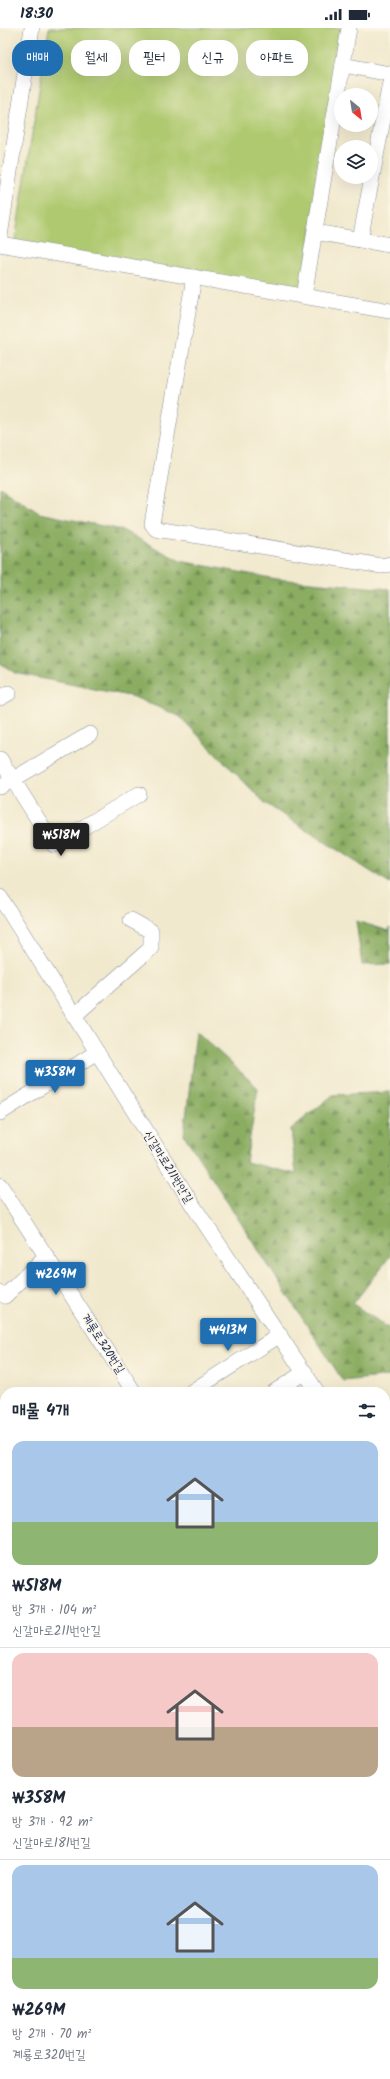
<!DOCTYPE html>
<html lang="ko">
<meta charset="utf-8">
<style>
body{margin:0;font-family:Kalam,"Poor Story",sans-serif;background:#f6f6f7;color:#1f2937;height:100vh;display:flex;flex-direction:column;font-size:15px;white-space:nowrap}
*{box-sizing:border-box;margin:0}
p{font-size:13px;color:#747a83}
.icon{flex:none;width:22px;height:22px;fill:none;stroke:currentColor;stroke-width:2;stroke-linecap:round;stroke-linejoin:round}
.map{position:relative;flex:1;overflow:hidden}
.drawer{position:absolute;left:0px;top:1359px;width:390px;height:692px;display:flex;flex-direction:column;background:#fff;border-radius:16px 16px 0 0;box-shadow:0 4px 16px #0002}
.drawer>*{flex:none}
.top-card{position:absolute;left:12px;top:12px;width:366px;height:36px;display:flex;gap:8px}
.needle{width:26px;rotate:150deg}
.fabs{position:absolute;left:334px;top:60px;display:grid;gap:8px}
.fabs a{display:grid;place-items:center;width:44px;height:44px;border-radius:50%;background:#fff;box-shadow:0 4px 16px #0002;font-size:20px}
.price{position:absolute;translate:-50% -34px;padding:0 9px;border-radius:4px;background:#1f6fb2;color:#fff;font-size:13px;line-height:26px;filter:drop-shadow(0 1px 2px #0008)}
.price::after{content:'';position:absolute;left:50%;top:24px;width:12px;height:9px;margin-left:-6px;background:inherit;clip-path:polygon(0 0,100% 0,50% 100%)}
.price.current{background:#222;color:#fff}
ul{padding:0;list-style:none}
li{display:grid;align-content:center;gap:8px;height:212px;padding:0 12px}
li+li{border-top:1px solid #e0e1e3}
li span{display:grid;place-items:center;height:124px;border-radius:12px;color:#555}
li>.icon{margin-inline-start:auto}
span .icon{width:72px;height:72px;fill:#fffc;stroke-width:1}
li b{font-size:17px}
h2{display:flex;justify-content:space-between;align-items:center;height:48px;padding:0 12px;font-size:17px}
.tag{padding:0 14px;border-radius:16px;background:#fff;box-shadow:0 4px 16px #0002;font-size:14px;line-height:36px}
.tag.current{background:#1f6fb2;color:#fff}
.status{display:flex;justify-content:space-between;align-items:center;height:28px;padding:0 20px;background:#fff;direction:ltr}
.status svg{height:11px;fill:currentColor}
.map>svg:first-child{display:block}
.grass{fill:#afc96f;stroke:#657c66}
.forest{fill:url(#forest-firs);stroke:#536e60}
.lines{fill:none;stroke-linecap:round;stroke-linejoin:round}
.minor-casing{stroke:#868c96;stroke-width:16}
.minor{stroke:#fff;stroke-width:15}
.labels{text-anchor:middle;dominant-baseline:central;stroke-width:3;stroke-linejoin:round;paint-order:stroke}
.street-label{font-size:12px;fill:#1b2f5e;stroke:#fcf5e5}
</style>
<div class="status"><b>18:30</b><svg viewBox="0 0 49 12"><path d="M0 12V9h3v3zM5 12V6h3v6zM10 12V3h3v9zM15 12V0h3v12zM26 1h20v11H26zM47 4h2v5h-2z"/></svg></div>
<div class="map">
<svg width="390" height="2051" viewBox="0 0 390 2051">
<defs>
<pattern id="forest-firs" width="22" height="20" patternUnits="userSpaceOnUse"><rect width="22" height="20" fill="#8bad62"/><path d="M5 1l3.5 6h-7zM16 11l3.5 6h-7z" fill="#718d54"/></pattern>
</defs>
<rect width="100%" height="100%" fill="#fcf5e5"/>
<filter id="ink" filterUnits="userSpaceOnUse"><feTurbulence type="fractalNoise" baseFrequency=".025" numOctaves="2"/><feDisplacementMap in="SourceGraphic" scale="8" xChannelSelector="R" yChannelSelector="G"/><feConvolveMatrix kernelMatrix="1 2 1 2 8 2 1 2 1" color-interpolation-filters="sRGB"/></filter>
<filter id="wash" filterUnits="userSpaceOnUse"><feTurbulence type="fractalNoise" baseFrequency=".012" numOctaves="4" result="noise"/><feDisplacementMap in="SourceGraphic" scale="16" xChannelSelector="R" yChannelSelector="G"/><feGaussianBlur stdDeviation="0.9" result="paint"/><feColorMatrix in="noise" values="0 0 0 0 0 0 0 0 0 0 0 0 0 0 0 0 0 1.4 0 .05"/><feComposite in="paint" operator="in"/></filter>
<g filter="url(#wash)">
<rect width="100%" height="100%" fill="#f1e9cd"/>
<path class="grass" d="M 49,0 L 343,0 L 302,264 L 14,219 Z"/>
<g class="forest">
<path d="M 0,459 L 39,485 L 122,502 L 180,533 L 276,551 L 390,561 L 390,856 L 265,775 L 179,688 L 134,669 L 15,645 L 0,635 Z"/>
<path d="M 356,893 L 389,903 L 390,899 L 390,936 L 362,937 Z"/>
<path d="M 196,1003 L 258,1060 L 246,1134 L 296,1146 L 291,1101 L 333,1067 L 390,1064 L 390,1228 L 353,1276 L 390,1301 L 390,1348 L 343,1353 L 184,1107 Z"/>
</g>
</g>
<g filter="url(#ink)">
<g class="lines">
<defs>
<g id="minor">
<path d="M 343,37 L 390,46"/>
<path d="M 315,204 L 390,217"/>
<path d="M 0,208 L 32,0"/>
<path d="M 360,212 L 390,55"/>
<path d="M 0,216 L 390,283"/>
<path d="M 194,249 L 152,496 L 156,501 L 382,538 L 390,536"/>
<path d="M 304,268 L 349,0"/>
<path d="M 0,670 L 9,665"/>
<path d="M 0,731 L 54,817 L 139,766"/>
<path d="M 0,759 L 90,706"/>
<path d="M 0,869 L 192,1176 L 317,1364"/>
<path d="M 74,988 L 151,920 L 151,903 L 131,892"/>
<path d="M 0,1085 L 97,1024"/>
<path d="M 0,1157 L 134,1364"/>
<path d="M 0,1265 L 5,1268 L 46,1228"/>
<path d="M 191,1364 L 280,1307"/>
<path d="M 274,1364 L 305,1344"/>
<path d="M 0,1410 L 5,1418"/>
<path d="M 385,1469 L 390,1477"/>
<path d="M 0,1486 L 5,1483"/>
<path d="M 385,1591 L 390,1588"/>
<path d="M 0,1596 L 5,1593"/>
<path d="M 385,1662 L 390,1659"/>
<path d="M 385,1711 L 390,1708"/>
<path d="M 385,1752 L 390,1760"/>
<path d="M 0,1766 L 5,1773"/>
<path d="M 0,1830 L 5,1827"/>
<path d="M 385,1900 L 390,1897"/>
<path d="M 385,2007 L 390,2014"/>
<path d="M 76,2046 L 77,2051"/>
<path d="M 273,2046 L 276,2051"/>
<path d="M 146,2051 L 154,2046"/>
</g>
</defs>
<use href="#minor" class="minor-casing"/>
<use href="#minor" class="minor"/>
</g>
</g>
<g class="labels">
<g class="street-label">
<text transform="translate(168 1139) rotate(58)">신갈마로211번안길</text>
<text transform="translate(103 1316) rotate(57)">계룡로320번길</text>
</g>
</g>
</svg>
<div class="fabs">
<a><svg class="needle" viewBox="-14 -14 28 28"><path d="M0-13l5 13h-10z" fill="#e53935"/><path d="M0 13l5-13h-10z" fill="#747a83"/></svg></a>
<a><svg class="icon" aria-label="layers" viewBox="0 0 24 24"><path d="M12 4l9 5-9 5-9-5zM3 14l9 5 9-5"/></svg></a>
</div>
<b class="price current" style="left:61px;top:829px">₩518M</b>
<b class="price" style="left:55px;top:1066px">₩358M</b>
<b class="price" style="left:56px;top:1268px">₩269M</b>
<b class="price" style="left:228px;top:1324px">₩413M</b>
<div class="top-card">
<a class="tag current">매매</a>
<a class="tag">월세</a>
<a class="tag">필터</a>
<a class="tag">신규</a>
<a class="tag">아파트</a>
</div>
<section class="drawer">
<h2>매물 4개<svg class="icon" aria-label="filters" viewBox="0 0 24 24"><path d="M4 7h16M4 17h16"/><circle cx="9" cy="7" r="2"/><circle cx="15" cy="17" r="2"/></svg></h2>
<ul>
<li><span style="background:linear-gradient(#a9c7e8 65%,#8fb573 0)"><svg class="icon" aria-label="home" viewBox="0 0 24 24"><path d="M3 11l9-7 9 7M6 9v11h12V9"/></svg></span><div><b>₩518M</b><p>방 3개 · 104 m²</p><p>신갈마로211번안길</p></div></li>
<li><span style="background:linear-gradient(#f6c9c9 60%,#b9a48a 0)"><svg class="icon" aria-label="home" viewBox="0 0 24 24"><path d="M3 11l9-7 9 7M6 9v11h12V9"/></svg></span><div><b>₩358M</b><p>방 3개 · 92 m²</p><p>신갈마로181번길</p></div></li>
<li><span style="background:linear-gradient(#a9c7e8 75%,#8fb573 0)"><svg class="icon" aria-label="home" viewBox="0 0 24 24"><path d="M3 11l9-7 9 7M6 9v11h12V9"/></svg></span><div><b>₩269M</b><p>방 2개 · 70 m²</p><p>계룡로320번길</p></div></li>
</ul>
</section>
</div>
